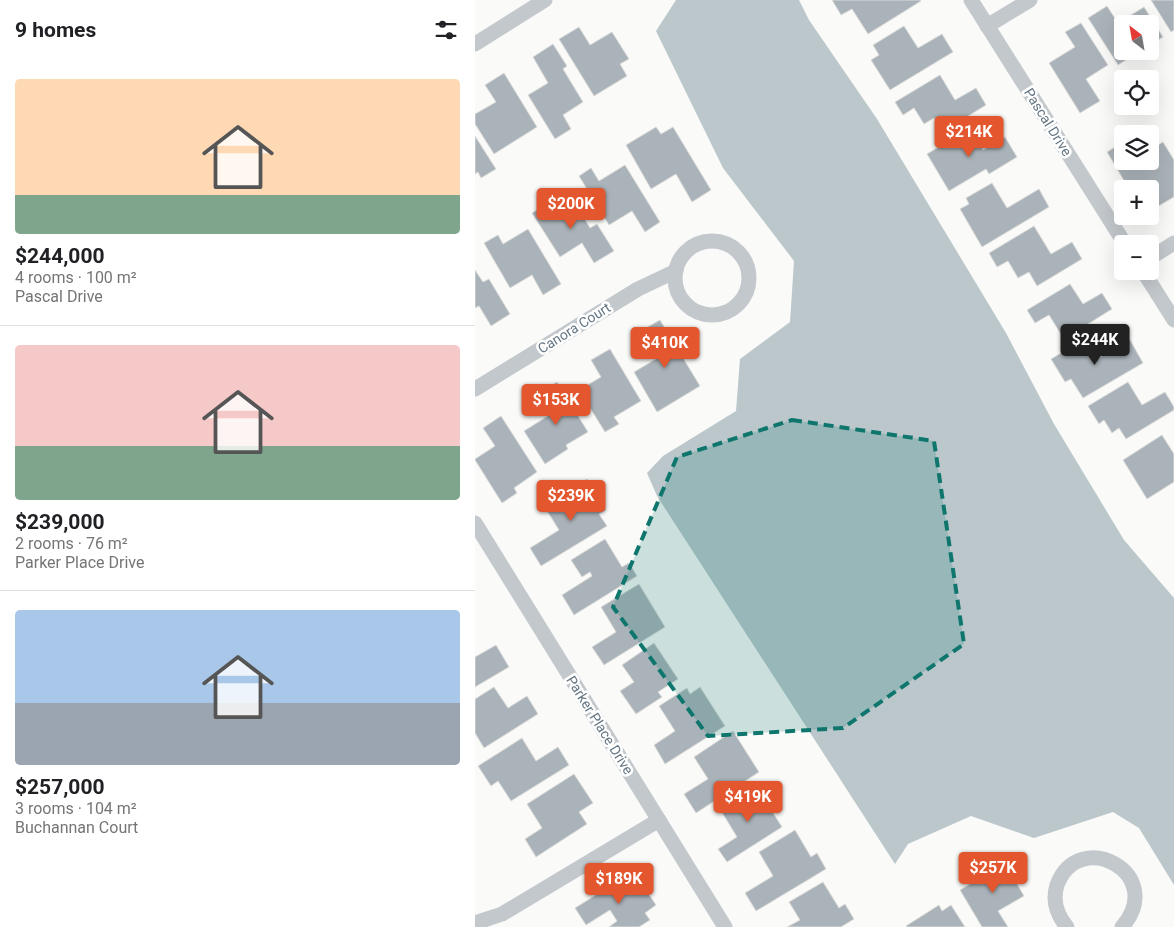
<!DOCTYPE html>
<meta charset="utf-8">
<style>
body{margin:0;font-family:Roboto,sans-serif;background:#f6f6f6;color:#202124;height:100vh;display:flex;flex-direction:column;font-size:19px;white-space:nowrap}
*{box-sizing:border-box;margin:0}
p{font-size:16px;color:#757577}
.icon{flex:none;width:28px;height:28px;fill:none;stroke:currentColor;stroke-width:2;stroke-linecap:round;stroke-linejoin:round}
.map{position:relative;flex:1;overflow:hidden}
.side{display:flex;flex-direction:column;background:#fff;width:475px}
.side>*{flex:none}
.needle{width:32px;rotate:329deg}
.tools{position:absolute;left:639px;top:15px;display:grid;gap:10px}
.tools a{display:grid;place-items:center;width:45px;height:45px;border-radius:5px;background:#fff;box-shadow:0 5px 20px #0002;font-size:25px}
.price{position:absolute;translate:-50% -42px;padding:0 11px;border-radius:5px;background:#e4572e;color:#fff;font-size:16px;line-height:32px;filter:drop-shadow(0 1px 2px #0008)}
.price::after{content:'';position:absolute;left:50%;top:30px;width:15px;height:11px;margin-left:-8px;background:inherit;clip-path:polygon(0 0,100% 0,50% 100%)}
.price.selected{background:#222;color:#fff}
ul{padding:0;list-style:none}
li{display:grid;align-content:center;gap:10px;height:265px;padding:0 15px}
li+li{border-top:1px solid #e0e0e0}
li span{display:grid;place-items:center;height:155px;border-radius:5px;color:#555}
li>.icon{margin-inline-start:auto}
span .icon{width:90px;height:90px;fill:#fffc;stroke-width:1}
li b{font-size:21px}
h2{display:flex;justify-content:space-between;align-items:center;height:60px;padding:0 15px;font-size:21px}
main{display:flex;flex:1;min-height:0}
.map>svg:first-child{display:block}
.water{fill:#bbc7cb}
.building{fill:#aab3b9;stroke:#dcdcda}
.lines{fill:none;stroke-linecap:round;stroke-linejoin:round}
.minor{stroke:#c3c8cc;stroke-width:15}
.marked{fill:#0f766e;fill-opacity:0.2;stroke:#0f766e;stroke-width:4;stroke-dasharray:10 6;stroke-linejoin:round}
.labels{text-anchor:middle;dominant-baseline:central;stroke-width:5;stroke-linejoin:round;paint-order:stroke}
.street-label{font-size:14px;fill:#657683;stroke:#fff}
</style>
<main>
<section class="side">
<h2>9 homes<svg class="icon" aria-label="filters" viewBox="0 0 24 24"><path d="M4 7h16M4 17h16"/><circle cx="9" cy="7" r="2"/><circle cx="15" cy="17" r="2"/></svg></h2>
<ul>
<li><span style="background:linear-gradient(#ffd9b3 75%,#7fa58c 0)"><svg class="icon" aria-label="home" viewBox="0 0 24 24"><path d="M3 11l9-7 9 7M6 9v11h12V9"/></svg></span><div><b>$244,000</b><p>4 rooms · 100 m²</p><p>Pascal Drive</p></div></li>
<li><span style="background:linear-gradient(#f6c9c9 65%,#7fa58c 0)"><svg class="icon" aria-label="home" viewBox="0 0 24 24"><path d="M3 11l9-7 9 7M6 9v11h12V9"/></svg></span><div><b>$239,000</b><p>2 rooms · 76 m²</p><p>Parker Place Drive</p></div></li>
<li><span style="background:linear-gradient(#a9c7e8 60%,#9aa5b1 0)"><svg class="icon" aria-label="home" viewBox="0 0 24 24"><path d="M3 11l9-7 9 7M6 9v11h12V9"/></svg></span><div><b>$257,000</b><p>3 rooms · 104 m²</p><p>Buchannan Court</p></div></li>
</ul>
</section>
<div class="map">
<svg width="699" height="927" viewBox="0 0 699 927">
<rect width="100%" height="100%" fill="#fafaf8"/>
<path class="water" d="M 201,0 L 324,0 L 334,20 L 402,119 L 531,333 L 579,424 L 649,540 L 699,598 L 699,885 L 664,828 L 638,812 L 559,838 L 496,816 L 433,844 L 420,864 L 182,496 L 172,473 L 188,456 L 261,411 L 265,359 L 315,322 L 319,261 L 248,168 L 181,31 Z"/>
<g class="building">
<path d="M 357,0 L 445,0 L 446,1 L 393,34 L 377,9 L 366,15 Z"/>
<path d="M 676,0 L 699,0 L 699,30 L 696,32 Z"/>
<path d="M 632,6 L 643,23 L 669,7 L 688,37 L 675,45 L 675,24 L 648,24 L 648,51 L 665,51 L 643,65 L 613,18 Z"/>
<path d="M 606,23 L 633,65 L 611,79 L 625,101 L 605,113 L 574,63 L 600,47 L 590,32 Z"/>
<path d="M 429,26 L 443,48 L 467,34 L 478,52 L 415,90 L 396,60 L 404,55 L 398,45 Z"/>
<path d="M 104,27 L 115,45 L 137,32 L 154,59 L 145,64 L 152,76 L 119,96 L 84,39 Z"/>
<path d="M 78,44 L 92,66 L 88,69 L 108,102 L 88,115 L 96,129 L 80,139 L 53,95 L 73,83 L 58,57 Z"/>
<path d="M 29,73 L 62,127 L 19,154 L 0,124 L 0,114 L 21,102 L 10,85 Z"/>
<path d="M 465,75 L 480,100 L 501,88 L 511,105 L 467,132 L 459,118 L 449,124 L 439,108 L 428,115 L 420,102 Z"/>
<path d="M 181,127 L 186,134 L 198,127 L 236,190 L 217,202 L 201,174 L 176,189 L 151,145 Z"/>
<path d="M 495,128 L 508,150 L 530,137 L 542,157 L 514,174 L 511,169 L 474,191 L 452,154 Z"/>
<path d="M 0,136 L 21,169 L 6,178 L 3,172 L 0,174 Z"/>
<path d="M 648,142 L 648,161 L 675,161 L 675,150 L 688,142 L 699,160 L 699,197 L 675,211 L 675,189 L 654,189 L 632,152 Z"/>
<path d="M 150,165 L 185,222 L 170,232 L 157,211 L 134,225 L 104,176 L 116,168 L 124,181 Z"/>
<path d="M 517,183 L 532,208 L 564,189 L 574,207 L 507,247 L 485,209 L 494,204 L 491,198 Z"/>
<path d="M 82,197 L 89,208 L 99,201 L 115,228 L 122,224 L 139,251 L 119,263 L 107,243 L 85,257 L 57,213 Z"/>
<path d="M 559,226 L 576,254 L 597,242 L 607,259 L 562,286 L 554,272 L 543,278 L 533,261 L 522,267 L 514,253 Z"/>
<path d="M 53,229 L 86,284 L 68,295 L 57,275 L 35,288 L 9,243 L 23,235 L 28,244 Z"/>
<path d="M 0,270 L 8,282 L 14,279 L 35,314 L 16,326 L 4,306 L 0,308 Z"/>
<path d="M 595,284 L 608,304 L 627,293 L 637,309 L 589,339 L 574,315 L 560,323 L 552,310 Z"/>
<path d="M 185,320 L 225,386 L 182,412 L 159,372 L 181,359 L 164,332 Z"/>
<path d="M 612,338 L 624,358 L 655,340 L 668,363 L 608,398 L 596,379 L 590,382 L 576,359 Z"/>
<path d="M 135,349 L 166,401 L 139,417 L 144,424 L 130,432 L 104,390 L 126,377 L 116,360 Z"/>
<path d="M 82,382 L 113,432 L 91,445 L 93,449 L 70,464 L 49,431 L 76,414 L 64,394 Z"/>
<path d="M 653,382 L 667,405 L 690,392 L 699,407 L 699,410 L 651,439 L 644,428 L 637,433 L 629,420 L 624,424 L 613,406 Z"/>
<path d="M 26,416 L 62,472 L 39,488 L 42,493 L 27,503 L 0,460 L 0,459 L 20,446 L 8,428 Z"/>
<path d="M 687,435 L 699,454 L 699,482 L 672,499 L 648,460 Z"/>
<path d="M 112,479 L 131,510 L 124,514 L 132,526 L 66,566 L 55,548 L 84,530 L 69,506 Z"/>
<path d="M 130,539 L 147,567 L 154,563 L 162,576 L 99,615 L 87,595 L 117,576 L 115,572 L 107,577 L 96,560 Z"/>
<path d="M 164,584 L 190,627 L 129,665 L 117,647 L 141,632 L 126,607 Z"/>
<path d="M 179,643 L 203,679 L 183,692 L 187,697 L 161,714 L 145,691 L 159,682 L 147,665 Z"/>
<path d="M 21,645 L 34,667 L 0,687 L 0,657 Z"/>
<path d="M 19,687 L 33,708 L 52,696 L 63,714 L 9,748 L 0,733 L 0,699 Z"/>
<path d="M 225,687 L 250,726 L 190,764 L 179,745 L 200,731 L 184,706 L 212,688 L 215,694 Z"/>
<path d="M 258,731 L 284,772 L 221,813 L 209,794 L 233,779 L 219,757 Z"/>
<path d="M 47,738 L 61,761 L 83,747 L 94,765 L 36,801 L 23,781 L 16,786 L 3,766 Z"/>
<path d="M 99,774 L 118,803 L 104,812 L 112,824 L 61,857 L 50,839 L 67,828 L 52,804 Z"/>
<path d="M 281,786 L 307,827 L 252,862 L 243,849 L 262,837 L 245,809 Z"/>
<path d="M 320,830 L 336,857 L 342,853 L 351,869 L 281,911 L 270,893 L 298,876 L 284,852 Z"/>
<path d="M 525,854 L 549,896 L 523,911 L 533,927 L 507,927 L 485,890 L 517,871 L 512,862 Z"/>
<path d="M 148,878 L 156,890 L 167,884 L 181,905 L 170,913 L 175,920 L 164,927 L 134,927 L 142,921 L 135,910 L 111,925 L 100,908 Z"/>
<path d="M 348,882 L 364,908 L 370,904 L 379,919 L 366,927 L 312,927 L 325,920 L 314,902 Z"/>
<path d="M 464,905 L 467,911 L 476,905 L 490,927 L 432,927 L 431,926 Z"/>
</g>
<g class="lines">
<g class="minor">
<path d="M 496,0 L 650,244"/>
<path d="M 512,26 L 555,0"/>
<path d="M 0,44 L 70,0"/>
<circle cx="237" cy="278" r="37"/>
<path d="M 675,258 L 699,243"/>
<path d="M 668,271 L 699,320"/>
<path d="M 0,389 L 163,289 L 201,271"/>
<path d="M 0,523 L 250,927"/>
<path d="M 0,923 L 27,914 L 184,820"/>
<path d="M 592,927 C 582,915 577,901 582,885 C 604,826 693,874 647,927"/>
</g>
</g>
<path class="marked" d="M 317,420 L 459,441 L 489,644 L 368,728 L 233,736 L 138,607 L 202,457 Z"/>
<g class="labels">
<g class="street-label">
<text transform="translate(573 122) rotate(58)">Pascal Drive</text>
<text transform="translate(99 328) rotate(-32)">Canora Court</text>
<text transform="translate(125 725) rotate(58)">Parker Place Drive</text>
</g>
</g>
</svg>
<div class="tools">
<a><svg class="needle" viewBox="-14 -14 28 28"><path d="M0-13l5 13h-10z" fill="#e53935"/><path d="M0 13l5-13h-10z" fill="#757577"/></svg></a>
<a><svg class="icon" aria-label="locate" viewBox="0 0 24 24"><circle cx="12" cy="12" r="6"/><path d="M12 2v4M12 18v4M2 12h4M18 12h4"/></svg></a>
<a><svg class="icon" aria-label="layers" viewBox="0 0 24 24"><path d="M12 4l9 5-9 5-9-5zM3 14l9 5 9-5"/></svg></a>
<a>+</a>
<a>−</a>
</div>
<b class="price" style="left:494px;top:158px">$214K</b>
<b class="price" style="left:96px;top:230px">$200K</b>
<b class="price selected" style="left:620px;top:366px">$244K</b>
<b class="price" style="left:190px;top:369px">$410K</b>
<b class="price" style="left:81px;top:426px">$153K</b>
<b class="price" style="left:96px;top:522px">$239K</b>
<b class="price" style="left:273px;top:823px">$419K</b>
<b class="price" style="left:518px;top:894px">$257K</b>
<b class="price" style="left:144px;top:905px">$189K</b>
</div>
</main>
